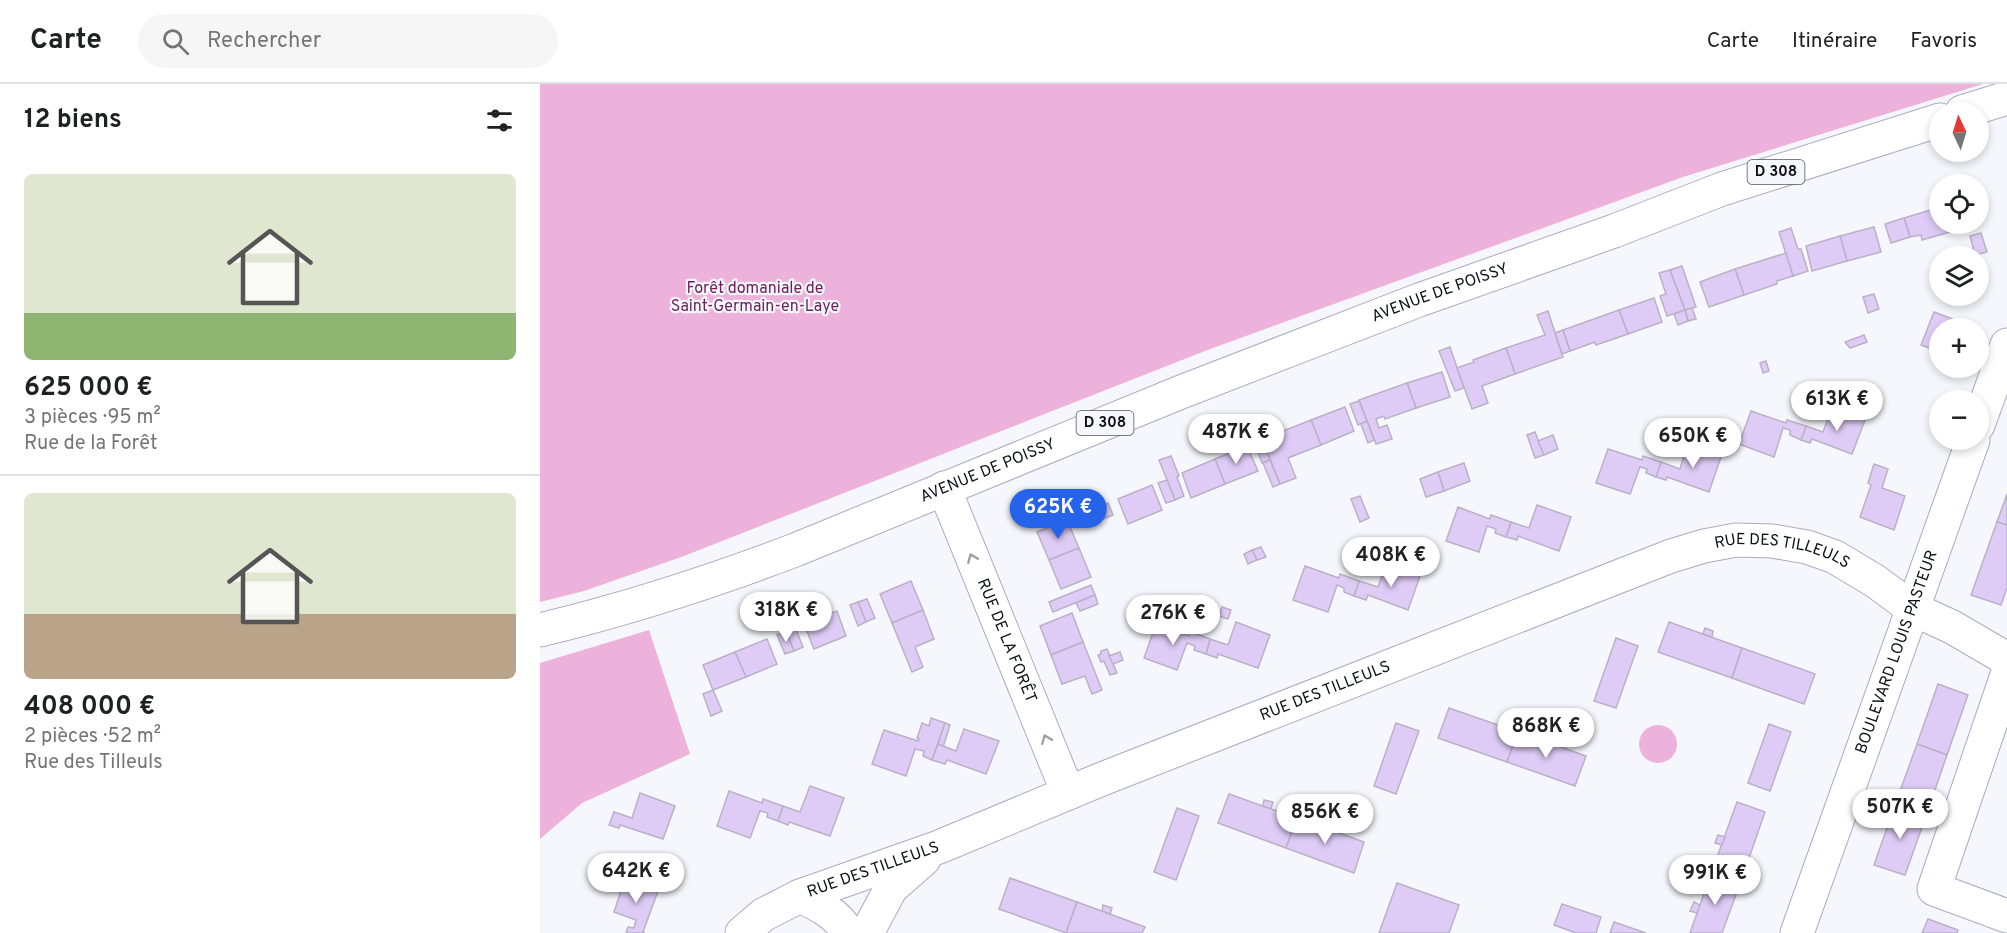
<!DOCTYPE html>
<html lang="fr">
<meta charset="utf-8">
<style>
body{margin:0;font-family:Overpass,sans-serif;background:#f6f6f6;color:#202124;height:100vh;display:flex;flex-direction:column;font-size:22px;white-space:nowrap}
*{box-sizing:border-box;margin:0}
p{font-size:20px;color:#757577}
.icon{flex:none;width:33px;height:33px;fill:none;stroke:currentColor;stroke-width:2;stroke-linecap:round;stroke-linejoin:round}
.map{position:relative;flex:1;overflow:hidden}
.details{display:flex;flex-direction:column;background:#fff;width:540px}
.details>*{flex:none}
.needle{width:39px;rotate:356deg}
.fabs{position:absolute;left:1389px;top:18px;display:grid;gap:12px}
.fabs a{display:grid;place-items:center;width:60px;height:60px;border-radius:50%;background:#fff;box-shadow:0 3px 9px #0003;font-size:30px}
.price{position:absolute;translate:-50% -51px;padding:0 14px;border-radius:21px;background:#fff;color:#222;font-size:20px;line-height:39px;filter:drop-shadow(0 2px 3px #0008)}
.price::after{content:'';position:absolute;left:50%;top:36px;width:18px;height:14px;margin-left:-9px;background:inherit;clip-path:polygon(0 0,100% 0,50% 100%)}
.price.active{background:#2563eb;color:#fff}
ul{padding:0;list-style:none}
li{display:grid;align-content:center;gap:12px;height:318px;padding:0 24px}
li+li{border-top:2px solid #e0e0e0}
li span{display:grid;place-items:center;height:186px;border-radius:9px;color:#555}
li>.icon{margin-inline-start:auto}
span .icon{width:108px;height:108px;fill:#fffc;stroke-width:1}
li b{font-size:26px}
h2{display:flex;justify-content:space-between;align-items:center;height:72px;padding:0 24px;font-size:26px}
header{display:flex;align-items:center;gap:36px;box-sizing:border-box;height:84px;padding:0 30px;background:#fff;border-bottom:2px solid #e0e0e0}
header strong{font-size:28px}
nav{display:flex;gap:33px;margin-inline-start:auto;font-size:21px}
.search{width:420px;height:54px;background:#f6f6f6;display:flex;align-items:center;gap:15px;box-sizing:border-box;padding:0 21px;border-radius:33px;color:#757577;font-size:22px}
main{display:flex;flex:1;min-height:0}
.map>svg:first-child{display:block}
.green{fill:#edb2db}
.building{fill:#deccf6;stroke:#bab1c7;stroke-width:1.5}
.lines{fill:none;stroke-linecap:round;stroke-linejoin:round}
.minor-casing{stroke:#a7adc3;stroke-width:35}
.major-casing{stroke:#a7adc3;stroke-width:35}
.minor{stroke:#fff;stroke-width:33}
.major{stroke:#fff;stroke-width:33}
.oneway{stroke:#9e9fa2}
.labels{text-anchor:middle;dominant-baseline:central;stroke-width:4.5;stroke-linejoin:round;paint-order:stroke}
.shield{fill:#f6f7fc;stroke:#53555c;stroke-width:1.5}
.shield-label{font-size:15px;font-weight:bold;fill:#0d1017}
.park-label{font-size:16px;fill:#6b1e5b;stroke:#f6f7fc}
.street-label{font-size:16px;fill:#0d1017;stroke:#f6f7fc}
</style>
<header>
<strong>Carte</strong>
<div class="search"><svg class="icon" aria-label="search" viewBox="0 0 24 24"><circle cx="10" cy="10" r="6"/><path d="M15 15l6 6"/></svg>Rechercher</div>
<nav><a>Carte</a><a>Itinéraire</a><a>Favoris</a></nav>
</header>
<main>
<section class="details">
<h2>12 biens<svg class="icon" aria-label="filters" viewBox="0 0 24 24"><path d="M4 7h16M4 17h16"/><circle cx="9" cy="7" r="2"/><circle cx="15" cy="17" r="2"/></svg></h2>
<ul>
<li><span style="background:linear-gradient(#dfe7d0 75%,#8fb573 0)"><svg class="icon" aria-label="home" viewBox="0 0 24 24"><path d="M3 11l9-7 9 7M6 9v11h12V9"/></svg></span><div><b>625 000 €</b><p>3 pièces · 95 m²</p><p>Rue de la Forêt</p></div></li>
<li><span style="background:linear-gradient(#dfe7d0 65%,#b9a48a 0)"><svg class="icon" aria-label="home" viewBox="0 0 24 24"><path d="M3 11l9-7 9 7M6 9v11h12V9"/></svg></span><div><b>408 000 €</b><p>2 pièces · 52 m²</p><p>Rue des Tilleuls</p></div></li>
</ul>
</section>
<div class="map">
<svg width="1467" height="849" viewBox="0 0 1467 849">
<rect width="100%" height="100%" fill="#f6f7fc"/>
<g class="green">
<path d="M 0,0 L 1443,0 L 1143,93 L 665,267 L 144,472 L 44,507 L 0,518 Z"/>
<path d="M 109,546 L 150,670 L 42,719 L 0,755 L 0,579 Z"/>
<circle cx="1118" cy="660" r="19"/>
</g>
<g class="building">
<path d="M 1400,123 L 1400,140 L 1415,140 L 1417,146 L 1382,156 L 1381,151 L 1370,153 L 1364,134 Z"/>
<path d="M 1364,134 L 1370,153 L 1351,159 L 1345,140 Z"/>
<path d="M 1334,143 L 1341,168 L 1307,177 L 1300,152 Z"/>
<path d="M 1251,144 L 1258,165 L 1261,165 L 1268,187 L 1253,192 L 1239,148 Z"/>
<path d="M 1441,149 L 1447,168 L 1435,171 L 1430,152 Z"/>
<path d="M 1300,152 L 1307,177 L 1272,187 L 1266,162 Z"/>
<path d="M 1246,169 L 1253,192 L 1237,197 L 1237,200 L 1204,211 L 1195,185 Z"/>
<path d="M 1142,182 L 1156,223 L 1145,226 L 1130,186 Z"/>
<path d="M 1195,185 L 1204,211 L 1169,223 L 1160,198 Z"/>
<path d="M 1130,186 L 1145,226 L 1127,232 L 1120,212 L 1126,210 L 1119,189 Z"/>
<path d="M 1334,210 L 1339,225 L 1328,229 L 1323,213 Z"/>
<path d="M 1114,214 L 1122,238 L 1088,250 L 1079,226 Z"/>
<path d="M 1152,224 L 1156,235 L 1148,237 L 1145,226 Z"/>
<path d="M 1079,226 L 1088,250 L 1056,261 L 1055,258 L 1030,267 L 1023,246 Z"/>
<path d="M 1145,226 L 1148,237 L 1138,241 L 1134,230 Z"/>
<path d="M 1008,227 L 1023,273 L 975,290 L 966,264 L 1005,251 L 997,231 Z"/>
<path d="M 1394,228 L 1431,242 L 1430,244 L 1400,244 L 1400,268 L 1381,261 Z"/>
<path d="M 1023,246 L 1030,267 L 1022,270 L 1015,249 Z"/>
<path d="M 1324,251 L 1327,258 L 1310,264 L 1305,258 Z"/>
<path d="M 910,263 L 924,304 L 915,307 L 899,267 Z"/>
<path d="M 966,264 L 975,290 L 942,302 L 948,319 L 932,325 L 917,284 L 934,278 L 933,276 Z"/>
<path d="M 1226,277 L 1229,287 L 1223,289 L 1220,279 Z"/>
<path d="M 902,288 L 910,313 L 876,324 L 867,299 Z"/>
<path d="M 867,299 L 876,324 L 845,335 L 844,332 L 836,335 L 839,344 L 847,341 L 852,355 L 836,360 L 819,316 Z"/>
<path d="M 819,317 L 827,337 L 818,341 L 810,320 Z"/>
<path d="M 805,323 L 814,347 L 781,361 L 771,336 Z"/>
<path d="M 1292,324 L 1325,336 L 1312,370 L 1272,355 L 1270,359 L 1261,356 L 1266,342 L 1283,348 Z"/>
<path d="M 1211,327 L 1246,339 L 1247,336 L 1266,342 L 1261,356 L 1250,351 L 1250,346 L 1243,344 L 1234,373 L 1199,360 Z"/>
<path d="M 725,333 L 733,354 L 738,352 L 738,349 L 771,336 L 781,361 L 748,374 L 756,394 L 740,400 L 715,337 Z"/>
<path d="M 827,337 L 834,356 L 828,359 L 821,340 Z"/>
<path d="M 995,348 L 1004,371 L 995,374 L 987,351 Z"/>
<path d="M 1013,351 L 1018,365 L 1004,371 L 998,357 Z"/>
<path d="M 723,357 L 730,376 L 722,379 L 715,360 Z"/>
<path d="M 1147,361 L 1181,373 L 1169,408 L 1127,393 L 1126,396 L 1116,393 L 1121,378 L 1140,385 Z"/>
<path d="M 707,362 L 718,387 L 685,400 L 675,375 Z"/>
<path d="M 1068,365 L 1102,376 L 1103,372 L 1121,378 L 1116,393 L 1106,389 L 1107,385 L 1100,383 L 1090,410 L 1056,399 Z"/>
<path d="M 631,372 L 639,392 L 637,393 L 644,412 L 635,416 L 619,376 Z"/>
<path d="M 675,375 L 685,400 L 651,414 L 642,389 Z"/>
<path d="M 730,376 L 740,400 L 733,403 L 723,379 Z"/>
<path d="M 924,379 L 930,397 L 904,407 L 898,388 Z"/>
<path d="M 1334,380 L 1348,385 L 1342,404 L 1365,412 L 1354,446 L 1320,433 L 1331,401 L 1328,399 Z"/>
<path d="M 898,388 L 904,407 L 886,413 L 880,395 Z"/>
<path d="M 627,396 L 635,416 L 626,419 L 618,399 Z"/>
<path d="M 612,401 L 622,426 L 588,440 L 578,415 Z"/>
<path d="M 1467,410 L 1467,441 L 1457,438 Z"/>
<path d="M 820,412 L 829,434 L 820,438 L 811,415 Z"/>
<path d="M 549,415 L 553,425 L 568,419 L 573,431 L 548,441 L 544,430 L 534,434 L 529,423 Z"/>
<path d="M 997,421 L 1031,433 L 1019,467 L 978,452 L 977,456 L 966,453 L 971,438 L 989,444 Z"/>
<path d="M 918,423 L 950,435 L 951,431 L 971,438 L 966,453 L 955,449 L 956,445 L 947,442 L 939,468 L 906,457 Z"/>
<path d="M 527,436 L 539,464 L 509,476 L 497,448 Z"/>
<path d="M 1457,438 L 1467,441 L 1467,504 L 1461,521 L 1431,511 Z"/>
<path d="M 721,463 L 726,473 L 717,476 L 712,466 Z"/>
<path d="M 539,464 L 551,493 L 521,505 L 509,476 Z"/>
<path d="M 712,466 L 717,476 L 708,480 L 704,470 Z"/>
<path d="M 846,480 L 880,492 L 868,526 L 828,511 L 826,516 L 814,512 L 819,497 L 838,503 Z"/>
<path d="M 765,482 L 799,494 L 800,490 L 819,497 L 814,512 L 804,508 L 804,504 L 797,501 L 788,528 L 753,516 Z"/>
<path d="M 371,497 L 383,526 L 352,539 L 340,510 Z"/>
<path d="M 551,501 L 555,511 L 513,528 L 509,518 Z"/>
<path d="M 555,511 L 558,520 L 540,527 L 536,519 Z"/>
<path d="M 327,515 L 335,534 L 326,538 L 318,518 Z"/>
<path d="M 318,518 L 326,538 L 318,542 L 310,521 Z"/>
<path d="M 636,523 L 656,530 L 654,538 L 633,531 Z"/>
<path d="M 682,523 L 691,526 L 688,535 L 679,532 Z"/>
<path d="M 383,526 L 394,555 L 375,563 L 383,583 L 372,588 L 352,539 Z"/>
<path d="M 297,527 L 306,552 L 274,565 L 264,540 Z"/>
<path d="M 532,529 L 543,558 L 511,571 L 500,542 Z"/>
<path d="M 664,533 L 671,535 L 668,543 L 661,541 Z"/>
<path d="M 696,538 L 730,551 L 718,584 L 678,570 L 677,574 L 666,570 L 670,555 L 688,561 Z"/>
<path d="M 1129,538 L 1202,564 L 1192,594 L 1118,568 Z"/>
<path d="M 616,540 L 649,552 L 651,548 L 670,555 L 666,570 L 654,566 L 655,562 L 647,559 L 637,586 L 604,574 Z"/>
<path d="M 255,543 L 263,563 L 254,567 L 246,548 Z"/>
<path d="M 1165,544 L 1173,547 L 1172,553 L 1163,550 Z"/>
<path d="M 246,548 L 254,567 L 245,570 L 237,551 Z"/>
<path d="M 1076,554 L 1098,562 L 1076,624 L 1054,617 Z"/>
<path d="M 227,555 L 237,580 L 206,593 L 195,568 Z"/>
<path d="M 543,558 L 562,606 L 552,610 L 545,592 L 522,600 L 511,571 Z"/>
<path d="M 1202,564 L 1275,590 L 1264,620 L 1192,594 Z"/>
<path d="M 567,565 L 577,589 L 570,591 L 564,577 L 561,578 L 558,571 L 561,570 L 561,567 Z"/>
<path d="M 195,568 L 206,593 L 173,606 L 163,581 Z"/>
<path d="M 580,568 L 583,576 L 573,580 L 569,572 Z"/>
<path d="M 1398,600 L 1428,611 L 1407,671 L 1377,660 Z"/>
<path d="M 173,606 L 182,627 L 171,632 L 163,610 Z"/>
<path d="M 909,624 L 978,648 L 967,678 L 898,654 Z"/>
<path d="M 391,634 L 405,639 L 392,676 L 383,672 L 384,667 L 375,665 L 366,692 L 332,680 L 344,646 L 378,657 L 379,655 L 377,654 L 382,639 L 389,642 Z"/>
<path d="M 405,639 L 410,641 L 403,663 L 398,660 Z"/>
<path d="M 856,639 L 879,647 L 856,710 L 834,702 Z"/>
<path d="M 1229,640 L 1251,648 L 1230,707 L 1208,699 Z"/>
<path d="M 424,645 L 459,657 L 446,690 L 407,676 L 405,680 L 392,676 L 398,660 L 416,667 Z"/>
<path d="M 978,648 L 1046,672 L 1035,702 L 967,678 Z"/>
<path d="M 1377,660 L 1407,671 L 1386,732 L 1355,721 Z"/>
<path d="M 270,702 L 304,714 L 290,752 L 249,738 L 248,741 L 238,737 L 243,722 L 260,728 Z"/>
<path d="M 189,707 L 222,719 L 223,715 L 243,722 L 238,737 L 227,733 L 228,729 L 220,727 L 210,754 L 177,742 Z"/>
<path d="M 100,709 L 135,722 L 123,755 L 80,741 L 79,744 L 69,741 L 74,728 L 92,734 Z"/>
<path d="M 689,710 L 757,734 L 746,764 L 678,739 Z"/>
<path d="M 724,716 L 733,718 L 731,725 L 723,722 Z"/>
<path d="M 1197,718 L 1225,728 L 1200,800 L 1171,790 Z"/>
<path d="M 1355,721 L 1386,732 L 1365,791 L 1334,781 Z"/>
<path d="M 637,724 L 659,732 L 636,796 L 614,788 Z"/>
<path d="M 757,734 L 824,758 L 814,789 L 746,764 Z"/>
<path d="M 1178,751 L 1185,753 L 1182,761 L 1175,759 Z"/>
<path d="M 1171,790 L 1200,800 L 1182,849 L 1150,849 Z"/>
<path d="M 470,794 L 537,818 L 526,849 L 459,825 Z"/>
<path d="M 85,795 L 118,807 L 103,848 L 105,849 L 86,849 L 88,843 L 94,844 L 96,836 L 74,828 Z"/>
<path d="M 857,799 L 919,821 L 909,849 L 839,849 Z"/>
<path d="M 537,818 L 605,843 L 602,849 L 526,849 Z"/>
<path d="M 1154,818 L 1160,821 L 1157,829 L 1150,827 Z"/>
<path d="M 1022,820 L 1061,833 L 1056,849 L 1036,849 L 1014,841 Z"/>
<path d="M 563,821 L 572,824 L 570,830 L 562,827 Z"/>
<path d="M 1388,835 L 1418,846 L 1417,849 L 1382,849 Z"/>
<path d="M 1074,838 L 1106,849 L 1070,849 Z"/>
</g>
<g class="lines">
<defs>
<g id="minor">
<path d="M 1438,341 L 1467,261"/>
<path id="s1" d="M 404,404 L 528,709"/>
<path d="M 1467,591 L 1394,805 L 1467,832"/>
<path d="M 260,812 C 279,821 298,830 308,849"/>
<path id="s2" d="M 202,849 L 223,831 L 260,812 L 399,763 L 562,695 L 1131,472 L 1164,462 L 1196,456 L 1232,457 L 1267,463 L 1295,473 L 1335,497 L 1373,525 L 1412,543 L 1467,575"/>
<path d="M 327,849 L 351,804 L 384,775"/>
<path id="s3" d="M 1257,849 L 1433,356"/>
</g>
<g id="major">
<path d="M 1422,28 L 1467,14"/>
<path id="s4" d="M 0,546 C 87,525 171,498 255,466 L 641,308 L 879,216 L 1074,147 L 1182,105 L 1400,36"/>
</g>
</defs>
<use href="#minor" class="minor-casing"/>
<use href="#major" class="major-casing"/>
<use href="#minor" class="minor"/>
<use href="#major" class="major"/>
</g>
<defs><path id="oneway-chevron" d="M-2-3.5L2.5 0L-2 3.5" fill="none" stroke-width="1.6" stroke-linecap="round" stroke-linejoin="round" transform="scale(1.5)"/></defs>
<g class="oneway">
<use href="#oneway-chevron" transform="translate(432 474) rotate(-112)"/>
<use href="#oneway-chevron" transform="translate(506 655) rotate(-112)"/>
</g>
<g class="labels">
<g class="shield">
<rect x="1207.5" y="76" width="57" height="24" rx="4.5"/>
<rect x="536.5" y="327" width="57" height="24" rx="4.5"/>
</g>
<g class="shield-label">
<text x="1236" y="88">D 308</text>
<text x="565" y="339">D 308</text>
</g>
<g class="park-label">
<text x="215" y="205">Forêt domaniale de<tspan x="215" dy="18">Saint-Germain-en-Laye</tspan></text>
</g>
<g class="street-label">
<text stroke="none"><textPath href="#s4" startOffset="962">AVENUE DE POISSY</textPath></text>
<text stroke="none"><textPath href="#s4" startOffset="476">AVENUE DE POISSY</textPath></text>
<text stroke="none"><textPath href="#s2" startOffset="1119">RUE DES TILLEULS</textPath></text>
<text stroke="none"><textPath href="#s1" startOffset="165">RUE DE LA FORÊT</textPath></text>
<text stroke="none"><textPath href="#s3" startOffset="298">BOULEVARD LOUIS PASTEUR</textPath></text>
<text stroke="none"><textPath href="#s2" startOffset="633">RUE DES TILLEULS</textPath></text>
<text stroke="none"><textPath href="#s2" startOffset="147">RUE DES TILLEULS</textPath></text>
</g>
</g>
</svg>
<div class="fabs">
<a><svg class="needle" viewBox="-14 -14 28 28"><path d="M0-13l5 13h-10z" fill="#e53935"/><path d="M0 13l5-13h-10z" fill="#757577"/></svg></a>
<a><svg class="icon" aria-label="locate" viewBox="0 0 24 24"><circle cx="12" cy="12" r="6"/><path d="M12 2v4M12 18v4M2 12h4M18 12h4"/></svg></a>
<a><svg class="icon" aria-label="layers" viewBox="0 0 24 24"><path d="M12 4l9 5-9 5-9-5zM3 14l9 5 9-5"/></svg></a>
<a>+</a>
<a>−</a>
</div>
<b class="price" style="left:1297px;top:348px">613K €</b>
<b class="price" style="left:696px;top:381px">487K €</b>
<b class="price" style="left:1153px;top:385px">650K €</b>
<b class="price active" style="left:518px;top:456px">625K €</b>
<b class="price" style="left:851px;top:504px">408K €</b>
<b class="price" style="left:246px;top:559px">318K €</b>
<b class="price" style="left:633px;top:562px">276K €</b>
<b class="price" style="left:1006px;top:675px">868K €</b>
<b class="price" style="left:1360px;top:756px">507K €</b>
<b class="price" style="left:785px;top:761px">856K €</b>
<b class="price" style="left:96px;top:820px">642K €</b>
<b class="price" style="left:1175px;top:822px">991K €</b>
</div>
</main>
